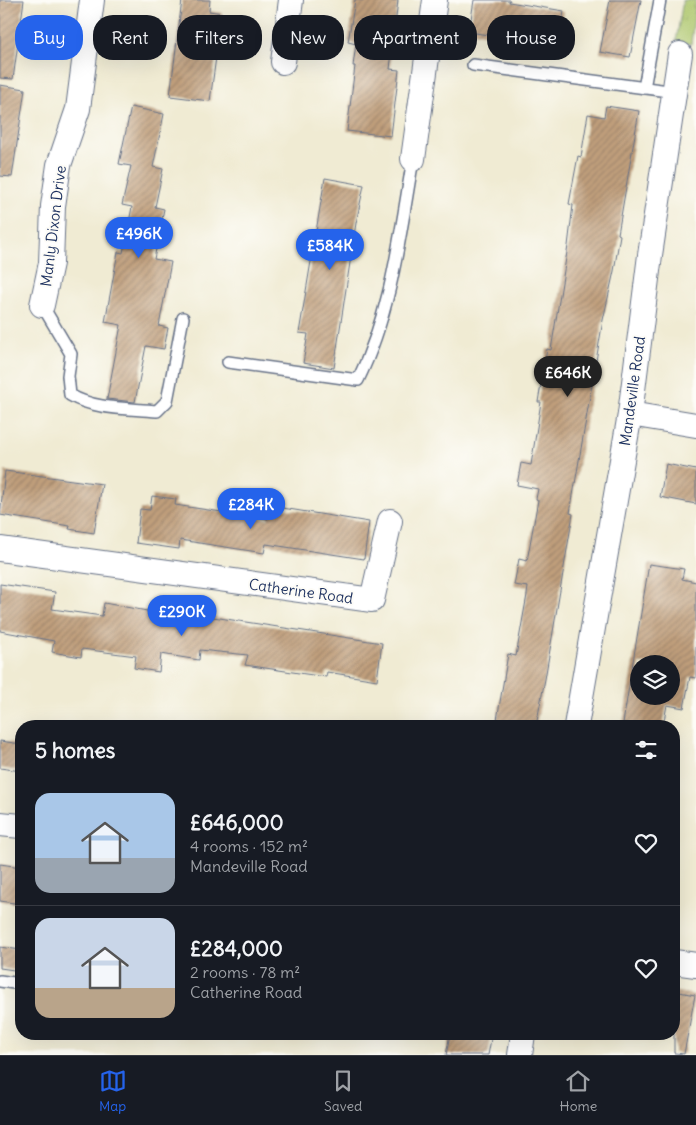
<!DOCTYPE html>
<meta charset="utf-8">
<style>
body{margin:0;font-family:Delius,sans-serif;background:#242831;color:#f1f3f6;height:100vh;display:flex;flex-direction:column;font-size:19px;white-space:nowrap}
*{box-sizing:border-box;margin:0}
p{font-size:16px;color:#9ea1a6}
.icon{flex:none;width:28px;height:28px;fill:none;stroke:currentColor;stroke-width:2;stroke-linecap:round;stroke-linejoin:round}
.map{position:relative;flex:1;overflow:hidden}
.side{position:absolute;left:15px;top:720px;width:665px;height:320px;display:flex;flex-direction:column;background:#171b24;border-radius:20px;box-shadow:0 5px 20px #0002}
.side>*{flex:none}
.hud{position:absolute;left:15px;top:15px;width:666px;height:45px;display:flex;gap:10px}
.tools{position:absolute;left:630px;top:655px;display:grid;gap:10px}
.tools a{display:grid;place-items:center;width:50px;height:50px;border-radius:50%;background:#171b24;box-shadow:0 5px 20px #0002;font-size:25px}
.price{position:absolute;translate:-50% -42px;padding:0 11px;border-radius:18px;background:#2563eb;color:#fff;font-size:16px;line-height:32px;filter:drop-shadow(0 1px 2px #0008)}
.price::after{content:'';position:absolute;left:50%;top:30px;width:15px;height:11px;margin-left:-8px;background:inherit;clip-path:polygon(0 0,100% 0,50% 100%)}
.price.current{background:#222;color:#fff}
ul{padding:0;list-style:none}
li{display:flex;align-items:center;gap:15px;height:125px;padding:0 20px}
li+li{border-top:1px solid #363941}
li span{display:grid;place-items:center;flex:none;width:140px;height:100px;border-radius:15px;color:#555}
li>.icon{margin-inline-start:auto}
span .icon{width:60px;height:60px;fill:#fffc;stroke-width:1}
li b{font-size:21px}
h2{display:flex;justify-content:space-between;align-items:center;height:60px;padding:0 20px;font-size:21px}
.tag{padding:0 18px;border-radius:20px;background:#171b24;box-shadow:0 5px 20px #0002;font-size:18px;line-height:45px}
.tag.current{background:#2563eb;color:#fff}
.tabs{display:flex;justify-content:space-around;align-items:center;height:70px;border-top:1px solid #363941;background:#171b24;font-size:14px;color:#9ea1a6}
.tabs a{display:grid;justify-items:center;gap:2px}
.tabs .current{color:#2563eb}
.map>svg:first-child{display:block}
.grass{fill:url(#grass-tufts);stroke:#647a65}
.building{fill:url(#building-hatch);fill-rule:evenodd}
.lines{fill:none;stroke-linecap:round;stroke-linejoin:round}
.lane-casing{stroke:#667187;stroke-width:14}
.street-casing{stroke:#667187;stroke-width:26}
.lane{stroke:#fff;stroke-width:11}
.street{stroke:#fff;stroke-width:24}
.labels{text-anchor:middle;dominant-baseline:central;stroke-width:4;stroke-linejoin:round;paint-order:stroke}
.street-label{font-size:15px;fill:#1b2f5e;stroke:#fdfcf7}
</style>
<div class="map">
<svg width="696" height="1055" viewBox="0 0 696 1055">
<defs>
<pattern id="grass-tufts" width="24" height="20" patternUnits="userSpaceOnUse" patternTransform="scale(1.25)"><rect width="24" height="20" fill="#adc66c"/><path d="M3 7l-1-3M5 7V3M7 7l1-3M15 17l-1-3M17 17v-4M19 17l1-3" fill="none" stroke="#94aa60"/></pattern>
<pattern id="building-hatch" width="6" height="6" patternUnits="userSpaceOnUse" patternTransform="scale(1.25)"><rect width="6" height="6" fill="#c09f7c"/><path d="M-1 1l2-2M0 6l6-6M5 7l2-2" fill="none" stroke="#9b8269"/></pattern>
</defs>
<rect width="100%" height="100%" fill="#fdfcf7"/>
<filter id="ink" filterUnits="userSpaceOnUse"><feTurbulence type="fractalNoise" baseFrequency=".02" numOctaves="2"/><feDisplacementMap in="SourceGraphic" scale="10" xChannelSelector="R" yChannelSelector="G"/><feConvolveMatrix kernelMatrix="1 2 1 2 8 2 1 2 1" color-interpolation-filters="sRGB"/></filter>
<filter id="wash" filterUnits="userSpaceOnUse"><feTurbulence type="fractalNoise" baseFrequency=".0096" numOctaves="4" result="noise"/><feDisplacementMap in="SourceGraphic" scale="20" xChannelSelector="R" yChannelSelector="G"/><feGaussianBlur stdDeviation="1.12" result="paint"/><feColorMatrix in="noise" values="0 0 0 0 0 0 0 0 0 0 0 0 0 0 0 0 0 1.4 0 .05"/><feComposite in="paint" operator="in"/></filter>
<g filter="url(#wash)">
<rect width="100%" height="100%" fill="#f0ebd3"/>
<path class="grass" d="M 683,0 L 696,0 L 691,44 L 676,41 Z"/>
<g id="blocks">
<g class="building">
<path d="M 0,0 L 24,0 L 13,79 L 0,78 Z"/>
<path d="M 182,0 L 210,0 L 209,11 L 222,13 L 210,101 L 170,96 Z"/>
<path d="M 355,0 L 398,0 L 390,69 L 399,70 L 391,136 L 347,131 L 355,66 L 353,66 L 356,44 L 348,42 Z"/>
<path d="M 474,0 L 510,0 L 509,2 L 564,11 L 559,46 L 469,32 Z"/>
<path d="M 610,0 L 641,0 L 630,57 L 600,52 Z"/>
<path d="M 0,85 L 25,89 L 12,177 L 0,176 Z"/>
<path d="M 606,106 L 639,111 L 618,234 L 620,235 L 614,271 L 603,320 L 570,513 L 573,514 L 545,679 L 536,726 L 496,726 L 508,654 L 516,656 L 527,595 L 528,587 L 514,585 L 519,559 L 527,561 L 538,500 L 536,499 L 538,489 L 517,485 L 521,463 L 531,465 L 541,402 L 538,402 L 547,349 L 551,350 L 568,246 L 573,205 L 569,204 L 578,156 L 581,157 L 588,114 L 604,117 Z"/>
<path d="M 131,107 L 164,114 L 153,167 L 163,169 L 155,207 L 164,209 L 154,259 L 171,262 L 159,326 L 168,328 L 164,349 L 146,346 L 135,402 L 107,399 L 121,325 L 105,322 L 118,252 L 123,253 L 132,207 L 122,205 L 131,166 L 119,164 Z"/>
<path d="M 325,178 L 364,185 L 356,223 L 334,368 L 303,363 L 308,334 L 299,333 Z"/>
<path d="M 666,464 L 696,470 L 696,504 L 660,497 Z"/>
<path d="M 5,471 L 102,484 L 94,533 L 69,529 L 70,526 L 0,515 Z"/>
<path d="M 152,496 L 176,499 L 175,505 L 268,519 L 270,506 L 369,522 L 364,559 L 266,544 L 264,553 L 180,540 L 179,549 L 136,543 L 140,509 L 150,510 Z"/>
<path d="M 649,564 L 684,569 L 682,579 L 696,582 L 696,678 L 690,677 L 684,708 L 667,705 L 663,726 L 623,723 ZM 639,664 L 671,664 L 671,696 L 639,696 Z"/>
<path d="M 0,584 L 55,592 L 52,609 L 102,616 L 104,603 L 174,616 L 175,612 L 213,617 L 382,643 L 377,680 L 327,672 L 326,677 L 245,665 L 248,655 L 200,650 L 199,660 L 161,654 L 159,672 L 134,668 L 136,656 L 82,649 L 81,657 L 52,652 L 54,641 L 0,631 Z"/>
<path d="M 0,741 L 21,744 L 21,771 L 0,768 Z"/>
<path d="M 0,864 L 21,867 L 21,904 L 0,901 Z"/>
<path d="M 0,947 L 21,950 L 21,971 L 0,968 Z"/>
<path d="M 674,991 L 695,995 L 684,1054 L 674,1053 Z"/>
<path d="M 450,1034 L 492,1034 L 488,1055 L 446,1055 Z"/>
</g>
</g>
</g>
<g filter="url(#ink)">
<use href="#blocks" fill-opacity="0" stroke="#667187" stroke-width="1"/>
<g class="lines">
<defs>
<g id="lane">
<path d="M 473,65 L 676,92"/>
<path d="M 644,88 L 660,0"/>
<path d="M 42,305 L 71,354 L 68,376 L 70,395 C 95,410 128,408 157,411 L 167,401 L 183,318"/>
<path d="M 228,362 L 358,380 C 392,310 400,234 413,159"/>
<path d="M 0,981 L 21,984"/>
</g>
<g id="street">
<path d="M 283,62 L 291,0"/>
<path d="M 413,159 L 435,0"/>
<path d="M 42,305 L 51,263 L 53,206 L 59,165 L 78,109 L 92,0"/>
<path d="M 630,414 L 696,425"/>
<path d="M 0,549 L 372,600 L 390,521"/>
<path d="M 576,726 L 630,414 L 650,255 L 680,54"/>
<path d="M 0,824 L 21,826"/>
<path d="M 674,962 L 696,965"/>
<path d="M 520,1055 L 523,1034"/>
</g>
</defs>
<use href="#lane" class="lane-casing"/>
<use href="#street" class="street-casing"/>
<use href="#lane" class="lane"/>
<use href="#street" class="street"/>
</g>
</g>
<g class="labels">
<g class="street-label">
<text transform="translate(53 226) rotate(-83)">Manly Dixon Drive</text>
<text transform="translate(632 391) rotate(-82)">Mandeville Road</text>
<text transform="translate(301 591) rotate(8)">Catherine Road</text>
</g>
</g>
</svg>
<div class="tools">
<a><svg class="icon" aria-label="layers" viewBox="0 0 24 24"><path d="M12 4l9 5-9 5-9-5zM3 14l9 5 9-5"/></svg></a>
</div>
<b class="price" style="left:139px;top:259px">£496K</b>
<b class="price" style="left:330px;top:271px">£584K</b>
<b class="price current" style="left:568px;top:398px">£646K</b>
<b class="price" style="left:251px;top:530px">£284K</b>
<b class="price" style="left:182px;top:637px">£290K</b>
<div class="hud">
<a class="tag current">Buy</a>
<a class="tag">Rent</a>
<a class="tag">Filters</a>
<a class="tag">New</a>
<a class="tag">Apartment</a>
<a class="tag">House</a>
</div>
<section class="side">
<h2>5 homes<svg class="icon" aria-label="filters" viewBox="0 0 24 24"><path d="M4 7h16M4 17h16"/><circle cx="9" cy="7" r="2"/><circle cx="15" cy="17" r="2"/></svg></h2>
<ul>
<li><span style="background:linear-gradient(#a9c7e8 65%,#9aa5b1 0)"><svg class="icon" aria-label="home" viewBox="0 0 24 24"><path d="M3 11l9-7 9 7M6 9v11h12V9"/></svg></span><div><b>£646,000</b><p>4 rooms · 152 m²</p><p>Mandeville Road</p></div><svg class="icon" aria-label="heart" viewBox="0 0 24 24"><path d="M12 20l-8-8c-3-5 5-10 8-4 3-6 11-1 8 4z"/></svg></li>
<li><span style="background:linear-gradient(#c9d6e8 70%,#b9a48a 0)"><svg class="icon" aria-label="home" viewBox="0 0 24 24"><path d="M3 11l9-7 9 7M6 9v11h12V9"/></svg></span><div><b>£284,000</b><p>2 rooms · 78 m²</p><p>Catherine Road</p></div><svg class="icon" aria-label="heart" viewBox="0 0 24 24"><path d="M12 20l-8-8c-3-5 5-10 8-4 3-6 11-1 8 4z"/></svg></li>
</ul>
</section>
</div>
<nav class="tabs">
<a class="current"><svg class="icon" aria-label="map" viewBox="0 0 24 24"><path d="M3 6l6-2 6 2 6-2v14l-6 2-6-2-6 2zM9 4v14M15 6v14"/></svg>Map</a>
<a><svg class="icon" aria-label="saved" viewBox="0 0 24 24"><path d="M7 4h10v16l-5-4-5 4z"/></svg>Saved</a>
<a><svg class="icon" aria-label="home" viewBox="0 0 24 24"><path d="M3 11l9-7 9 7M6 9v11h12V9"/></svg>Home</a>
</nav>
